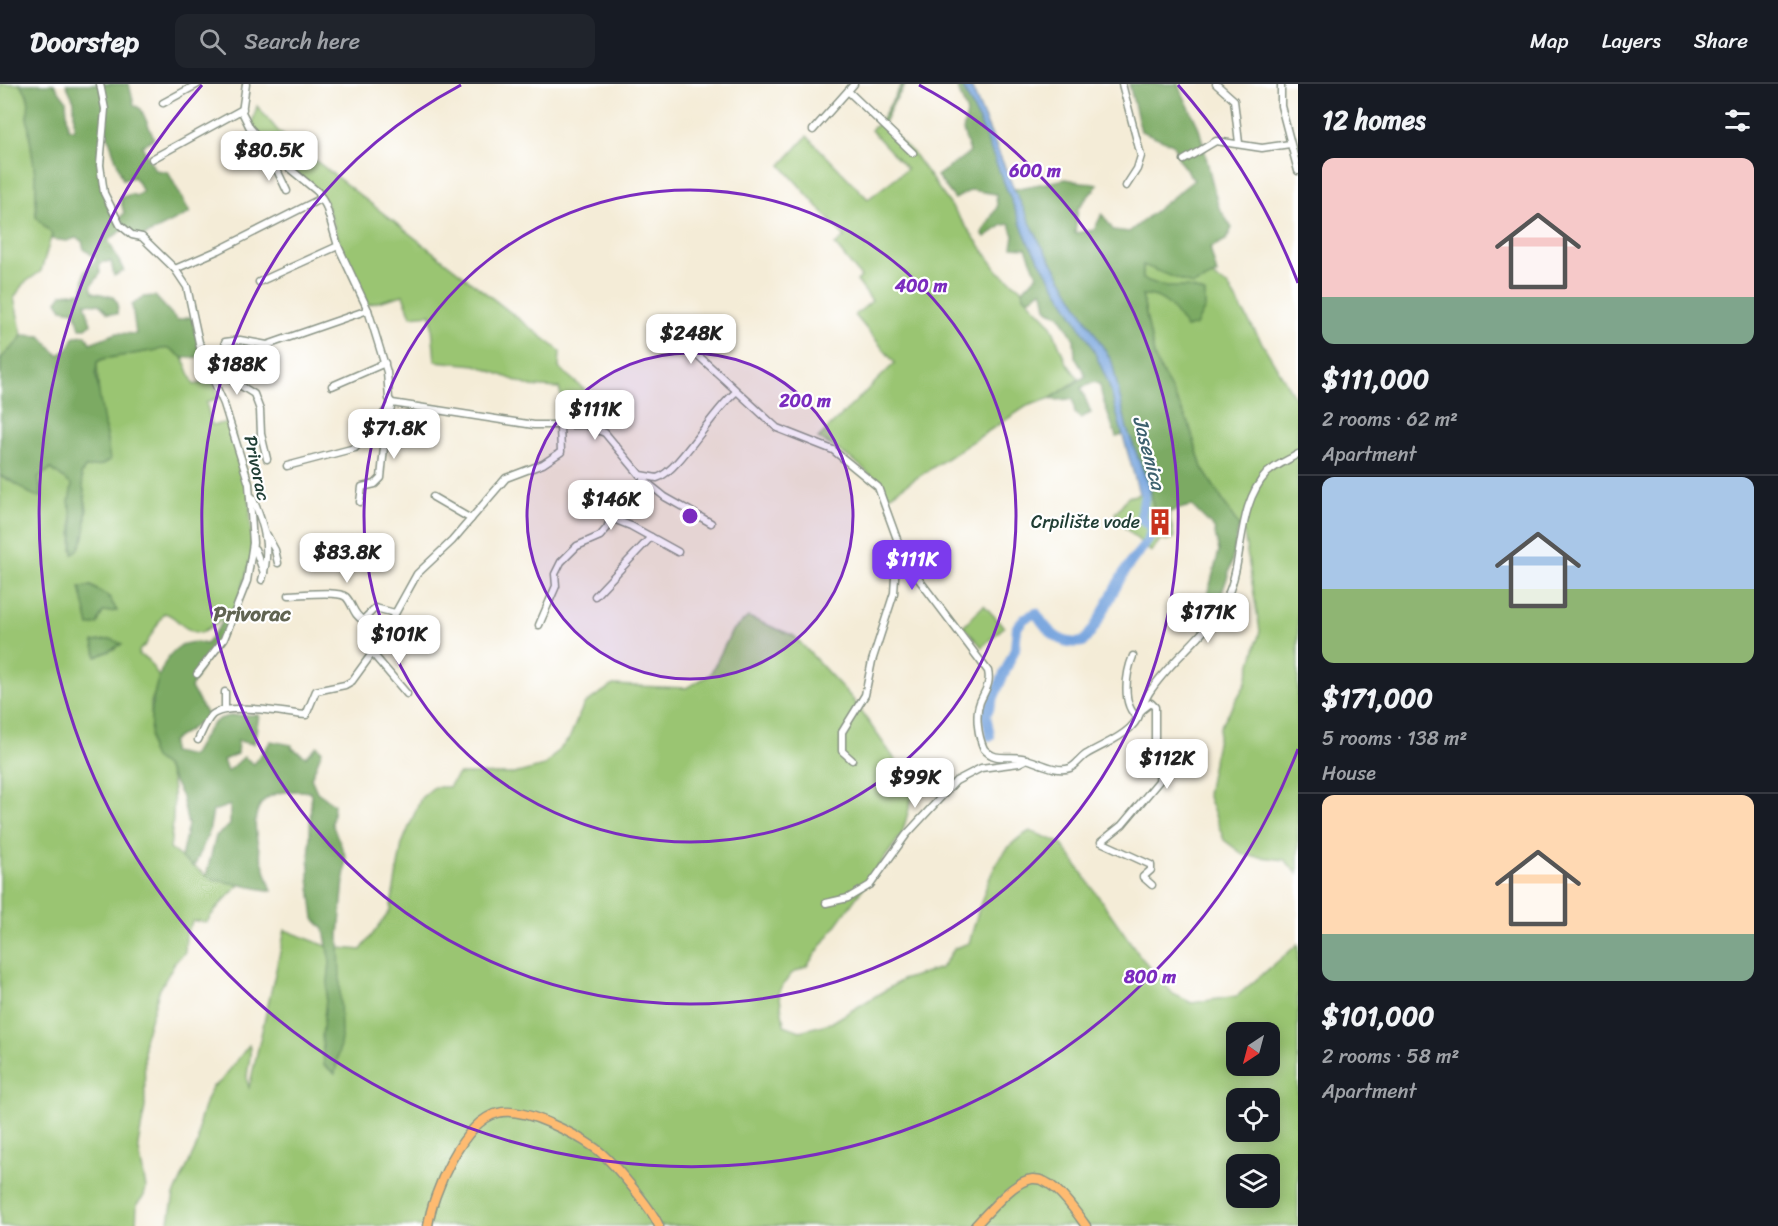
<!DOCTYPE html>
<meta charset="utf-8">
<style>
body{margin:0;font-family:Sriracha,sans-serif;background:#20242c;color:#f1f3f6;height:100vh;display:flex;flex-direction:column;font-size:22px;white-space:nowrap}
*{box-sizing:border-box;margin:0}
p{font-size:20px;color:#9ea1a6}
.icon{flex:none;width:33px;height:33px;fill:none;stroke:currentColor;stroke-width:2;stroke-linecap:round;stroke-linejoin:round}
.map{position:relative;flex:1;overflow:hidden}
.panel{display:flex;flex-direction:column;background:#171b24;width:480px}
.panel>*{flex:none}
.needle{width:39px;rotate:216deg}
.fabs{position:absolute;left:1226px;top:938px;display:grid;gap:12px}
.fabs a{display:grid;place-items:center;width:54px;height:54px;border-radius:12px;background:#171b24;box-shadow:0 3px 15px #0003;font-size:30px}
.price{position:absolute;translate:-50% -51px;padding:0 14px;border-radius:12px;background:#fff;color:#222;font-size:20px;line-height:39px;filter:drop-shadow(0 2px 3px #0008)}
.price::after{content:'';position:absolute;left:50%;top:36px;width:18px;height:14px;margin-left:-9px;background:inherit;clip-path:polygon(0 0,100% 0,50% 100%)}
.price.active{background:#7c3aed;color:#fff}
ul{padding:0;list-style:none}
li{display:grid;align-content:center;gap:12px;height:318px;padding:0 24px}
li+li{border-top:2px solid #363941}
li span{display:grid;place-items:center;height:186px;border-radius:12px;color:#555}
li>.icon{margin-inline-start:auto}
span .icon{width:108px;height:108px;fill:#fffc;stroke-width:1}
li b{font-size:26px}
h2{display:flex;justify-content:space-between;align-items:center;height:72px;padding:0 24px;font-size:26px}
header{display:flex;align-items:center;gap:36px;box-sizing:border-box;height:84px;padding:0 30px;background:#171b24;border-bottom:2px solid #363941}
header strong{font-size:28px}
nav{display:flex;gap:33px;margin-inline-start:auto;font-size:21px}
.search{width:420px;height:54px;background:#20242c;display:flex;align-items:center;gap:15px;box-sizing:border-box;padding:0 21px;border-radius:12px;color:#9ea1a6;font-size:22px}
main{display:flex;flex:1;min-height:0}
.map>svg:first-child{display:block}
.green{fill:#9ac572;stroke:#5c8153;stroke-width:1.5;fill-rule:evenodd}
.forest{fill:#7baa64;stroke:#4d744c;stroke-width:1.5}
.water{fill:#74a3dd;stroke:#4a7088;stroke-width:1.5}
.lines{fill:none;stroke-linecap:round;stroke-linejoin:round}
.river{stroke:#74a3dd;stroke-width:10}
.minor-casing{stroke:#8a9486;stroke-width:9}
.major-casing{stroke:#8a9486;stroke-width:11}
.minor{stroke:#fff;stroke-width:6}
.major{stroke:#febb71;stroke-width:8}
.ring{fill:none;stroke:#7b2cbf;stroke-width:3}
.labels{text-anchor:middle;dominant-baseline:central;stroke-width:4.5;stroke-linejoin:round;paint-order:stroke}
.street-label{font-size:18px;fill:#1f3d34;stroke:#fff}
.poi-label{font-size:18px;fill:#1f3d34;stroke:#fff;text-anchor:end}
.water-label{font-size:20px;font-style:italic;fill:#3d616f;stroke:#fff}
.quarter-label{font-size:21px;font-weight:bold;fill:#606452;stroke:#fff}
.centre{fill:#7b2cbf;stroke:#fff;stroke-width:3}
.ring-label{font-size:18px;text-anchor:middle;font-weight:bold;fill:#7b2cbf;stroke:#fff;stroke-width:4.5;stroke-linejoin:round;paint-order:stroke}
</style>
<header>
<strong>Doorstep</strong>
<div class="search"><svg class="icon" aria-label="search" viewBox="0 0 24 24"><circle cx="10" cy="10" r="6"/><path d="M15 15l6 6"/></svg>Search here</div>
<nav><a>Map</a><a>Layers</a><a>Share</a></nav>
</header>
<main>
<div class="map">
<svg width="1298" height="1142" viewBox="0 0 1298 1142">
<rect width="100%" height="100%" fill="#fff"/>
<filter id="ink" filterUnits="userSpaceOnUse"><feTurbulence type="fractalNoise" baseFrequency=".0167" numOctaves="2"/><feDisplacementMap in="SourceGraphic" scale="12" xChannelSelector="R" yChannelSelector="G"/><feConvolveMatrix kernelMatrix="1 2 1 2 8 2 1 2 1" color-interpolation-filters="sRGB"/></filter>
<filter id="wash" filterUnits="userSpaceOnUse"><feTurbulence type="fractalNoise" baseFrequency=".008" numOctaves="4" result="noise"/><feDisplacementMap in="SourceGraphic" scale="24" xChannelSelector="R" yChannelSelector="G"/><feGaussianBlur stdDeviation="1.35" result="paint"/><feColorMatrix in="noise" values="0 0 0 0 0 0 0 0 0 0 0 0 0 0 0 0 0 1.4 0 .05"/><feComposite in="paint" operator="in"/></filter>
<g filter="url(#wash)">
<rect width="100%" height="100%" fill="#f4ecd7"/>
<g class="green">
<path d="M 0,0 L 19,0 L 25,5 L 30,22 L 27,32 L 36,98 L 36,133 L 52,150 L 41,187 L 23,200 L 14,214 L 22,251 C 12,272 3,264 0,290 Z"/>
<path d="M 257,22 L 279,48 L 560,267 L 559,284 L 593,313 L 598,325 L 589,333 L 568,336 L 559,304 L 529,302 L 476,281 L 435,277 L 431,230 L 411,232 L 403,211 L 367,221 L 340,160 L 325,117 L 251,43 Z"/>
<path d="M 880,38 L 913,69 L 998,187 L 1023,206 L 1024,212 L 1050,239 L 1066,278 L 1079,295 L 1051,314 L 1027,322 L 889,412 C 870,386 846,370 818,354 L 895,279 L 855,231 L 872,217 L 857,197 L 861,193 L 835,161 L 845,153 L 781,81 L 807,52 L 868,115 L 907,85 L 871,46 Z"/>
<path d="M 1166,162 L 1228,202 L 1298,319 L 1298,790 L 1285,776 L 1244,771 L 1224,756 L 1207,710 L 1220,643 L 1245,601 L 1260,547 L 1244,450 L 1202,384 L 1189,340 L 1155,275 L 1142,210 L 1143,181 Z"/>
<path d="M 169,264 L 183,274 L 194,301 L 212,297 L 220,313 L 206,319 L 212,341 L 231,338 L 249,400 L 252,472 L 235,527 L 201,549 C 181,547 177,531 164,529 L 146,560 L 139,567 L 139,571 L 148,575 L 160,595 L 151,618 L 151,667 C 155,675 162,678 167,685 C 178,703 172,745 170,765 L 211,795 L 240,800 C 228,813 215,823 207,838 L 193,837 L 186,849 L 185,868 L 175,878 L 159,907 L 144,956 L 145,1023 L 138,1061 L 146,1104 L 144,1112 L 137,1120 L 136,1142 L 0,1142 L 0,392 L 42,412 L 38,393 L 51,385 L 72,401 C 70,423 73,443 72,465 L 83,456 L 87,425 L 81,390 L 85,384 L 102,381 L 108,362 L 99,315 L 97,278 L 103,275 ZM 91,502 L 109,513 L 117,527 L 103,528 L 97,540 L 90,541 L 80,503 ZM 93,559 L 116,564 L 97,573 Z"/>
<path d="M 1151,407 L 1154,431 L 1169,429 L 1174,454 L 1165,457 L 1161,455 L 1151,468 L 1120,439 L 1115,429 L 1128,413 Z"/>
<path d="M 984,521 L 1004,543 L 982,563 L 963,542 Z"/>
<path d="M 748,533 L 794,552 L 851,613 L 915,704 L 902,750 L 807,882 L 791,890 L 779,907 L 784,941 L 800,947 L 831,939 L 902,896 L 941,884 L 955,864 L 969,859 C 982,818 989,768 1030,747 L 1061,759 L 1140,872 L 1173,910 L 1192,919 L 1237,912 L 1298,860 L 1298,1142 L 168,1142 L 174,1111 L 198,1059 L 199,1039 L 206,1016 L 212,1003 L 220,998 L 249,961 C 254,974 243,989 249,1004 L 285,846 L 329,863 L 361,866 L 390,827 L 402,760 L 421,714 L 434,703 L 449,703 L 458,690 L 514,690 L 544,682 L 569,655 L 584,620 L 613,601 L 686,604 L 710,591 L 732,547 ZM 1236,948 L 1269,948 L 1269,981 L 1236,981 ZM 1236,1014 L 1269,1014 L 1269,1047 L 1236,1047 ZM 1236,1080 L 1269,1080 L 1269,1113 L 1236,1113 Z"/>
</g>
<g class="forest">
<path d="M 19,0 L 54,0 L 66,16 L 68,44 L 74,46 L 74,17 L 66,0 L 129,0 L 134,21 L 141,25 L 154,54 L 142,62 L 155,86 L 168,88 L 190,129 L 142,153 L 132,151 L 119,135 L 124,129 L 120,114 L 131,110 L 136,112 L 143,107 L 134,93 L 123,96 L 104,41 C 99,73 97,123 125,145 L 108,156 L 124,187 L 114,192 L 111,177 L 99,179 L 100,190 L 91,202 L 93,208 L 113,213 L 118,220 L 117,230 L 108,229 L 99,220 L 85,219 L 91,240 L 86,244 L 80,244 L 75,227 L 62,225 L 57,217 L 62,210 L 83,208 L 84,188 L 97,175 L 84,165 L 82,157 L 76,154 L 67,157 L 51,155 L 52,150 L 36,133 L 36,98 L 27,32 C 30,19 30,9 19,0 Z"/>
<path d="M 902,0 L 906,0 L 894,18 L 883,41 L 880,38 Z"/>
<path d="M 956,0 L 961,0 L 980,39 L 1029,160 L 1090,258 L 1108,298 L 1123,351 L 1116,353 C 1111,335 1102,320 1100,301 L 1095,298 L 1081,304 L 1091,329 L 1081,334 L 1075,330 L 1073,315 L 1054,316 L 1051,314 L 1086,292 L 1075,273 L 1074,255 L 1060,231 C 1039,226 1049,222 1042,206 L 1029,216 L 1024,212 L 1023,206 L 1037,191 L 1026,164 L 1012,163 L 1014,152 L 1010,140 L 1003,141 L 985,153 L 982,149 L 997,123 L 996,110 L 971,106 L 955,115 L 937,92 L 970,68 L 963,47 L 967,29 Z"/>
<path d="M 1129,0 L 1178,0 L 1199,44 L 1218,122 L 1232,144 L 1226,156 L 1210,164 L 1217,190 L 1193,201 L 1143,181 L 1143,195 L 1166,203 L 1188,203 L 1205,209 L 1205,224 L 1196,241 L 1186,244 C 1174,226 1165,210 1142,211 L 1155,275 L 1189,340 L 1202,384 L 1239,442 C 1233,476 1226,511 1205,538 L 1202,532 L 1219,467 L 1214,444 L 1192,422 C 1178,424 1168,430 1154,432 L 1151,407 L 1127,345 L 1112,278 L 1040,159 L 1014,105 L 1066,95 L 1098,101 L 1078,124 L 1075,149 L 1094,146 L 1102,130 L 1113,146 L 1129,148 L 1194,96 L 1180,78 L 1173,60 L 1141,47 Z"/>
<path d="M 155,212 L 177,236 L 192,233 L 202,273 L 183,274 L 169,264 L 103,275 L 97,278 L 96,291 L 110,376 L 102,381 L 85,384 L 81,390 C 85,411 93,457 73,470 L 73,439 L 69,418 L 72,401 L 51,385 L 38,393 L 42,413 C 27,413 16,395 0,392 L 1,275 C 7,265 17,263 22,251 L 41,252 L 58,271 L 67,266 L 75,252 L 86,251 L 90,259 L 117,249 L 136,250 L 132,221 L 143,213 Z"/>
<path d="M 91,502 L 109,513 L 117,527 L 103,528 L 97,540 L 89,542 L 80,503 Z"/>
<path d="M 235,527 C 224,555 203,577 191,604 L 207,631 L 198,640 L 172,657 L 172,668 L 192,672 C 215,634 212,630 259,631 L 254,660 L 238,657 L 237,670 L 223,676 L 227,688 L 244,673 L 254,680 L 271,657 L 292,661 L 292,664 L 306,673 L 317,662 L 322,667 L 311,694 L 317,708 L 334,720 L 332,740 L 346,773 L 339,851 L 341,955 L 335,990 L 324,981 L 322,952 L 330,878 L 324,845 L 314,835 L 309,794 L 311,708 C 231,699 256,758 272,807 L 211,795 L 206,792 L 216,752 L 230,741 L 230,721 L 213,727 L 209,748 L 194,783 L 181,774 L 188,741 L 182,713 L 166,683 L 154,674 L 151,667 C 148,634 154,545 206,560 L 226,534 Z"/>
<path d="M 111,555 L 122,560 L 97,573 L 93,558 Z"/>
</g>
<path class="water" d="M 961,0 L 970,0 L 1014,105 L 1040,159 L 1112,278 L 1127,345 L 1151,407 L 1139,409 L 1108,298 L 1090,258 L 1029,160 L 980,39 Z"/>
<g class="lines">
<path class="river" d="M 990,652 L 986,631 L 1015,565 L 1017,543 L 1025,534 L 1036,529 C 1048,548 1060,562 1083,558 C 1105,534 1113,500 1134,474 C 1141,465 1152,456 1151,443 L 1141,434 L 1145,410 L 1141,396"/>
</g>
</g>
<g filter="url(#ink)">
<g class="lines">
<defs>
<g id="minor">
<path d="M 100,0 L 105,25 L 100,81 L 104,109 L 120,141 L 132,151 L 142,153 L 175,185 L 187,203 L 201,268 L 224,320 L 249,400 L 253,459 L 247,497 L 224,555 L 197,590"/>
<path d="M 246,0 L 242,28 L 250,44 L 278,75 L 318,108 L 326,122 L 338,162 L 368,226 L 387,288 L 389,315 L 392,319 L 386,343 L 381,394 L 375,400 L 362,403 L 360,418"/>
<path d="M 1122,0 L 1141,72 L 1137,85 L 1126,102"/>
<path d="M 1216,0 L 1234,16 L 1239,59"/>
<path d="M 1281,0 L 1281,22 L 1298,87"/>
<path d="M 848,7 L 913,69"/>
<path d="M 163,19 L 198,0"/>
<path d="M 813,46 L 854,0"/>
<path d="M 152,75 L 243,25"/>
<path d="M 278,75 L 278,88 L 287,107"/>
<path d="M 1184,76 L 1216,57 L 1262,64 L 1290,60"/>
<path d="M 175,185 L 219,166 L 322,114"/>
<path d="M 259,198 L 338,162"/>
<path d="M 655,241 L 690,264 L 777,344 L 833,366 L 878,403 L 905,477 L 988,587 C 991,600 985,606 980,618 C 975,631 978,652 984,665 C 996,679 1010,670 1026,675 C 1038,678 1057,689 1070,684 C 1077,681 1081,673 1087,670 C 1102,661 1117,656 1130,644 C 1141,634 1142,620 1149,609 C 1171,574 1209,551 1227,513 C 1245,474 1236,422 1267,389 C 1276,381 1288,376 1298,370"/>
<path d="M 225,258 L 240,256 L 267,261 L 368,226"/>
<path d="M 199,259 L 222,290 L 254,310 L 260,326 L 261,350 L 267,375"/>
<path d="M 332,302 L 385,279"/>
<path d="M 392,319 L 534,341 L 586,341 L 605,349 L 640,391 L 657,394 C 679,387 713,326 736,308"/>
<path d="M 287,382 L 355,364 L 390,322"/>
<path d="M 645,394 L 644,396 L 665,413 L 711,439"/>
<path d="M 644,396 C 630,410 611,412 611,434 L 631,442 L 678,468"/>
<path d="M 252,413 C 265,442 271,465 262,496"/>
<path d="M 433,413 L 471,435"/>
<path d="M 267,451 L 275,466 L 278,479"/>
<path d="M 255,465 L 264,489"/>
<path d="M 289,511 C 301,511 338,506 346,513 C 353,520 353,531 363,536 L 375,524 L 395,529"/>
<path d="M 595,512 L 651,453"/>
<path d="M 539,541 L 556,502 L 555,490 L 561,478 L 577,462 L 600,452 L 607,444 L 611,434"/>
<path d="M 373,570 L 407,610"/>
<path d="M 1133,572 C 1126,589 1121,621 1138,634"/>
<path d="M 225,608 L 225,625"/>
<path d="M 1142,626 L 1151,619 L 1155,623 L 1155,657 L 1160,687 L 1159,697 L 1122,741 L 1101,758 L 1151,781 L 1151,786 L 1143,793 L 1152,801"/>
<path d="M 198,656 C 202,648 206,637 212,631 C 228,618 285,629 306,631 L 316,607 L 345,601 L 352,597 L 376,564 L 417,490 L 452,457 L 506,394 L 543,380 L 561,368 L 560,342"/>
<path d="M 852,676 L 842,667 L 842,648 L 865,611 L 872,577 L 894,509 L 897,462"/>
<path d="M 826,819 L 848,814 L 870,801 L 906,751 L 956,697 L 981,684 L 1019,679 L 1027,675"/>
</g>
<g id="major">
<path d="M 428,1142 C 432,1110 463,1037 498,1029 C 523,1022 575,1050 595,1064 C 611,1075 652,1125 659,1142"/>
<path d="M 975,1142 C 1027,1086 1038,1073 1086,1142"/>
</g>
</defs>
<use href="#minor" class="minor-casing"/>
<use href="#major" class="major-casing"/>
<use href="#minor" class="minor"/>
<use href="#major" class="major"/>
</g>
</g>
<circle cx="690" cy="432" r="163" fill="#7b2cbf" fill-opacity=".12"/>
<g class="ring">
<circle cx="690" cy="432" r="163"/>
<circle cx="690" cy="432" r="326"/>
<path d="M919 1A488 488 0 1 1 461 1"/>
<path d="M1298 665A651 651 0 1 1 202 1M1178 1A651 651 0 0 1 1298 199"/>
</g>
<defs>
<symbol id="building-bare" viewBox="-9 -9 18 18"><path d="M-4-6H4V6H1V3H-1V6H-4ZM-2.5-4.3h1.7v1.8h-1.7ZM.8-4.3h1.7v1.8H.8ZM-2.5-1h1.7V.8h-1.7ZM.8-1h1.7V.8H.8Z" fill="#c8321e" stroke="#fff" stroke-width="2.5" paint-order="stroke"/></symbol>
</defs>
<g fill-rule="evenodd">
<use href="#building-bare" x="1141" y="419" width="38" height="38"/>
</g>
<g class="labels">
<g class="street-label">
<text transform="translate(257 384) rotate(78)">Privorac</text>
</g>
<g class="poi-label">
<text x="1140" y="438">Crpilište vode</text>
</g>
<g class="water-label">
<text transform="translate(1149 369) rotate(75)">Jasenica</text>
</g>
<g class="quarter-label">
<text x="252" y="530">Privorac</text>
</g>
</g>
<circle cx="690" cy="432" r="9" class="centre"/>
<g class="ring-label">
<text x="1035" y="93">600 m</text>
<text x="921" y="208">400 m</text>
<text x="805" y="323">200 m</text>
<text x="1150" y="899">800 m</text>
</g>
</svg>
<div class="fabs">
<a><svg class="needle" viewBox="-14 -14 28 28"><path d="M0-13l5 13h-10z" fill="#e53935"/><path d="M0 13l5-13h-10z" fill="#9ea1a6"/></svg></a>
<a><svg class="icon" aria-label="locate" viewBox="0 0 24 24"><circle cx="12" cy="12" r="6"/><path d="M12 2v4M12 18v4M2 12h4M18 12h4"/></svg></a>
<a><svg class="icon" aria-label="layers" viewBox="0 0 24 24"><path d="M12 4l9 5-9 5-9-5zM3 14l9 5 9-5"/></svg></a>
</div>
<b class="price" style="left:269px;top:98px">$80.5K</b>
<b class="price" style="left:691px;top:281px">$248K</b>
<b class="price" style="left:237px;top:312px">$188K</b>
<b class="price" style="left:595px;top:357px">$111K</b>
<b class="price" style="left:394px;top:376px">$71.8K</b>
<b class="price" style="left:611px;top:447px">$146K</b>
<b class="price" style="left:347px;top:500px">$83.8K</b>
<b class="price active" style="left:912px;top:507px">$111K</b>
<b class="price" style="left:1208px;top:560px">$171K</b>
<b class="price" style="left:399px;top:582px">$101K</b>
<b class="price" style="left:1167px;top:706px">$112K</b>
<b class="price" style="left:915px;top:725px">$99K</b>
</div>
<section class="panel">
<h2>12 homes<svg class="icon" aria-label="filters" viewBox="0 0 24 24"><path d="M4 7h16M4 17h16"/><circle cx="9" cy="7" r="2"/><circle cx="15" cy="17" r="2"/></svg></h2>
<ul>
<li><span style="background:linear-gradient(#f6c9c9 75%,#7fa58c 0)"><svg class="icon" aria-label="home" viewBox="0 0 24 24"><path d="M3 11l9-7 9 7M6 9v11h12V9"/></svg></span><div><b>$111,000</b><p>2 rooms · 62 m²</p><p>Apartment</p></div></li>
<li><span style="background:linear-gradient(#a9c7e8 60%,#8fb573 0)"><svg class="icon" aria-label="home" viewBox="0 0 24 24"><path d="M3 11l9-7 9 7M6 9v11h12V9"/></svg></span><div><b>$171,000</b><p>5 rooms · 138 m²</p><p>House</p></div></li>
<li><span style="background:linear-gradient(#ffd9b3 75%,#7fa58c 0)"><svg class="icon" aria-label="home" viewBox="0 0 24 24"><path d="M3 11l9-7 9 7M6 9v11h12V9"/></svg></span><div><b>$101,000</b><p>2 rooms · 58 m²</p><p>Apartment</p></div></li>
</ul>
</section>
</main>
